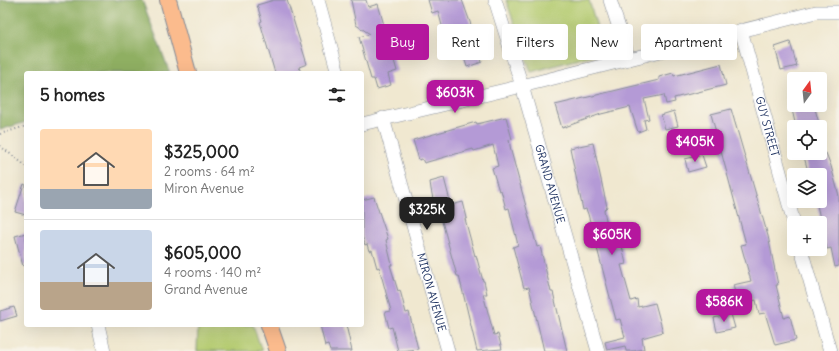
<!DOCTYPE html>
<meta charset="utf-8">
<style>
body{margin:0;font-family:Delius,sans-serif;background:#f2f2f2;color:#222;height:100vh;display:flex;flex-direction:column;font-size:15px;white-space:nowrap}
*{box-sizing:border-box;margin:0}
p{font-size:13px;color:#767676}
.icon{flex:none;width:22px;height:22px;fill:none;stroke:currentColor;stroke-width:2;stroke-linecap:round;stroke-linejoin:round}
.map{position:relative;flex:1;overflow:hidden}
.drawer{position:absolute;left:24px;top:71px;width:340px;height:256px;display:flex;flex-direction:column;background:#fff;border-radius:4px;box-shadow:0 4px 16px #0002}
.drawer>*{flex:none}
.top-card{position:absolute;left:376px;top:24px;width:380px;height:36px;display:flex;gap:8px}
.needle{width:26px;rotate:15deg}
.tools{position:absolute;left:787px;top:72px;display:grid;gap:8px}
.tools a{display:grid;place-items:center;width:40px;height:40px;border-radius:4px;background:#fff;box-shadow:0 4px 16px #0002;font-size:20px}
.price{position:absolute;translate:-50% -34px;padding:0 9px;border-radius:8px;background:#b5179e;color:#fff;font-size:13px;line-height:26px;filter:drop-shadow(0 1px 2px #0008)}
.price::after{content:'';position:absolute;left:50%;top:24px;width:12px;height:9px;margin-left:-6px;background:inherit;clip-path:polygon(0 0,100% 0,50% 100%)}
.price.current{background:#222;color:#fff}
ul{padding:0;list-style:none}
li{display:flex;align-items:center;gap:12px;height:100px;padding:0 16px}
li+li{border-top:1px solid #e0e0e0}
li span{display:grid;place-items:center;flex:none;width:112px;height:80px;border-radius:4px;color:#555}
li>.icon{margin-inline-start:auto}
span .icon{width:48px;height:48px;fill:#fffc;stroke-width:1}
li b{font-size:17px}
h2{display:flex;justify-content:space-between;align-items:center;height:48px;padding:0 16px;font-size:17px}
.tag{padding:0 14px;border-radius:4px;background:#fff;box-shadow:0 4px 16px #0002;font-size:14px;line-height:36px}
.tag.current{background:#b5179e;color:#fff}
.map>svg:first-child{display:block}
.green{fill:#b4cb70;stroke:#687d67}
.forest{fill:#8faf62;stroke:#556f60}
.building{fill:#b49ad6}
.lines{fill:none;stroke-linecap:round;stroke-linejoin:round}
.minor-casing{stroke:#868c97;stroke-width:14}
.major-casing{stroke:#868c97;stroke-width:18}
.path{stroke:#868c97;stroke-width:2;stroke-dasharray:1 3;stroke-linecap:butt}
.minor{stroke:#fff;stroke-width:13}
.major{stroke:#fbbb8d;stroke-width:16}
.labels{text-anchor:middle;dominant-baseline:central;stroke-width:3;stroke-linejoin:round;paint-order:stroke}
.street-label{font-size:11px;fill:#1b2f5e;stroke:#f7f3e8}
</style>
<div class="map">
<svg width="839" height="351" viewBox="0 0 839 351">
<rect width="100%" height="100%" fill="#f7f3e8"/>
<filter id="ink" filterUnits="userSpaceOnUse"><feTurbulence type="fractalNoise" baseFrequency=".025" numOctaves="2"/><feDisplacementMap in="SourceGraphic" scale="8" xChannelSelector="R" yChannelSelector="G"/><feConvolveMatrix kernelMatrix="1 2 1 2 8 2 1 2 1" color-interpolation-filters="sRGB"/></filter>
<filter id="wash" filterUnits="userSpaceOnUse"><feTurbulence type="fractalNoise" baseFrequency=".012" numOctaves="4" result="noise"/><feDisplacementMap in="SourceGraphic" scale="16" xChannelSelector="R" yChannelSelector="G"/><feGaussianBlur stdDeviation="0.9" result="paint"/><feColorMatrix in="noise" values="0 0 0 0 0 0 0 0 0 0 0 0 0 0 0 0 0 1.4 0 .05"/><feComposite in="paint" operator="in"/></filter>
<g filter="url(#wash)">
<rect width="100%" height="100%" fill="#f0e8d0"/>
<g class="green">
<path d="M 506,0 L 589,0 L 604,52 L 531,72 Z"/>
<path d="M 198,325 L 253,325 L 262,351 L 197,351 Z"/>
</g>
<path class="forest" d="M 0,0 L 142,0 L 170,73 L 26,73 L 26,122 L 0,130 Z"/>
<g id="blocks">
<g class="building">
<path d="M 274,0 L 287,0 L 307,64 L 299,67 L 301,73 L 275,73 L 260,22 L 262,21 L 257,5 Z"/>
<path d="M 351,0 L 366,0 L 368,7 L 378,4 L 397,71 L 388,74 L 391,85 L 377,89 L 374,79 L 371,79 L 359,37 L 370,34 L 356,25 Z"/>
<path d="M 428,0 L 462,0 L 474,33 L 476,32 L 481,48 L 478,49 L 482,62 L 467,67 L 463,54 L 454,57 L 446,29 L 443,29 L 438,11 L 432,13 Z"/>
<path d="M 790,42 L 797,66 L 781,70 L 775,47 Z"/>
<path d="M 721,64 L 726,85 L 674,98 L 675,102 L 666,104 L 664,95 L 644,99 L 649,119 L 644,120 L 646,129 L 638,132 L 630,107 L 601,114 L 562,128 L 555,105 L 659,80 L 659,77 L 673,73 L 674,76 Z"/>
<path d="M 791,105 L 814,105 L 820,127 L 796,127 Z"/>
<path d="M 731,109 L 768,236 L 778,285 L 776,285 L 784,318 L 790,316 L 796,340 L 775,345 L 765,313 L 759,314 L 756,300 L 752,301 L 751,297 L 737,300 L 733,285 L 751,281 L 741,245 L 746,244 L 711,114 Z"/>
<path d="M 674,111 L 678,126 L 665,129 L 661,115 Z"/>
<path d="M 506,117 L 512,139 L 509,140 L 511,151 L 537,247 L 540,246 L 551,292 L 553,292 L 567,351 L 544,351 L 529,287 L 524,288 L 513,247 L 518,245 L 509,208 L 506,209 L 501,190 L 499,191 L 492,168 L 498,166 L 493,145 L 474,151 L 473,149 L 424,163 L 422,159 L 419,160 L 413,140 L 476,122 L 477,124 Z"/>
<path d="M 593,143 L 607,207 L 604,210 L 608,230 L 611,230 L 615,246 L 622,246 L 626,264 L 621,265 L 631,301 L 637,299 L 638,307 L 655,303 L 663,332 L 642,338 L 644,349 L 634,351 L 626,351 L 625,346 L 607,350 L 605,342 L 625,337 L 620,319 L 616,320 L 588,214 L 586,209 L 583,210 L 570,148 Z"/>
<path d="M 803,153 L 826,153 L 831,166 L 839,196 L 839,266 L 835,267 L 831,248 L 827,249 L 816,201 L 820,201 L 820,175 L 809,175 Z"/>
<path d="M 702,155 L 706,167 L 688,172 L 685,159 Z"/>
<path d="M 444,178 L 451,205 L 463,202 L 467,218 L 465,219 L 475,256 L 476,255 L 483,281 L 484,281 L 487,294 L 483,294 L 494,335 L 498,334 L 502,349 L 477,351 L 459,276 L 457,276 L 437,203 L 434,204 L 431,189 L 430,182 Z"/>
<path d="M 24,184 L 26,185 L 26,215 L 15,212 Z"/>
<path d="M 374,197 L 388,239 L 386,240 L 392,265 L 390,265 L 398,291 L 400,290 L 406,313 L 409,312 L 418,349 L 398,351 L 392,327 L 389,328 L 385,312 L 391,311 L 379,267 L 377,268 L 372,250 L 369,251 L 367,244 L 365,245 L 362,236 L 362,200 Z"/>
<path d="M 26,233 L 26,265 L 23,266 L 15,236 Z"/>
<path d="M 14,307 L 17,316 L 0,321 L 0,311 Z"/>
<path d="M 731,314 L 735,328 L 717,332 L 714,318 Z"/>
<path d="M 320,325 L 346,325 L 352,351 L 330,351 L 328,345 L 325,346 Z"/>
</g>
</g>
</g>
<g filter="url(#ink)">
<use href="#blocks" fill-opacity="0" stroke="#868c97" stroke-width="1"/>
<g class="lines">
<defs>
<g id="minor">
<path d="M 318,0 L 338,73"/>
<path id="s1" d="M 495,0 L 522,86 L 598,351"/>
<path d="M 610,0 L 629,59"/>
<path id="s2" d="M 741,30 L 794,223"/>
<path id="s3" d="M 383,118 L 448,351"/>
<path d="M 362,124 L 522,86 L 816,12 L 839,12"/>
<path d="M 801,249 L 830,351"/>
<path d="M 98,325 L 104,351"/>
</g>
<g id="major">
<path d="M 168,0 L 188,73"/>
<path d="M 269,325 L 278,351"/>
</g>
</defs>
<use href="#minor" class="minor-casing"/>
<use href="#major" class="major-casing"/>
<g class="path">
<path d="M 0,134 L 26,126"/>
<path d="M 0,146 L 26,166"/>
</g>
<use href="#minor" class="minor"/>
<use href="#major" class="major"/>
</g>
</g>
<g class="labels">
<g class="street-label">
<text stroke="none"><textPath href="#s2" startOffset="100">GUY STREET</textPath></text>
<text stroke="none"><textPath href="#s1" startOffset="192">GRAND AVENUE</textPath></text>
<text stroke="none"><textPath href="#s3" startOffset="181">MIRON AVENUE</textPath></text>
</g>
</g>
</svg>
<div class="tools">
<a><svg class="needle" viewBox="-14 -14 28 28"><path d="M0-13l5 13h-10z" fill="#e53935"/><path d="M0 13l5-13h-10z" fill="#767676"/></svg></a>
<a><svg class="icon" aria-label="locate" viewBox="0 0 24 24"><circle cx="12" cy="12" r="6"/><path d="M12 2v4M12 18v4M2 12h4M18 12h4"/></svg></a>
<a><svg class="icon" aria-label="layers" viewBox="0 0 24 24"><path d="M12 4l9 5-9 5-9-5zM3 14l9 5 9-5"/></svg></a>
<a>+</a>
</div>
<b class="price" style="left:455px;top:114px">$603K</b>
<b class="price" style="left:695px;top:163px">$405K</b>
<b class="price current" style="left:427px;top:231px">$325K</b>
<b class="price" style="left:612px;top:256px">$605K</b>
<b class="price" style="left:724px;top:323px">$586K</b>
<div class="top-card">
<a class="tag current">Buy</a>
<a class="tag">Rent</a>
<a class="tag">Filters</a>
<a class="tag">New</a>
<a class="tag">Apartment</a>
</div>
<section class="drawer">
<h2>5 homes<svg class="icon" aria-label="filters" viewBox="0 0 24 24"><path d="M4 7h16M4 17h16"/><circle cx="9" cy="7" r="2"/><circle cx="15" cy="17" r="2"/></svg></h2>
<ul>
<li><span style="background:linear-gradient(#ffd9b3 75%,#9aa5b1 0)"><svg class="icon" aria-label="home" viewBox="0 0 24 24"><path d="M3 11l9-7 9 7M6 9v11h12V9"/></svg></span><div><b>$325,000</b><p>2 rooms · 64 m²</p><p>Miron Avenue</p></div></li>
<li><span style="background:linear-gradient(#c9d6e8 65%,#b9a48a 0)"><svg class="icon" aria-label="home" viewBox="0 0 24 24"><path d="M3 11l9-7 9 7M6 9v11h12V9"/></svg></span><div><b>$605,000</b><p>4 rooms · 140 m²</p><p>Grand Avenue</p></div></li>
</ul>
</section>
</div>
